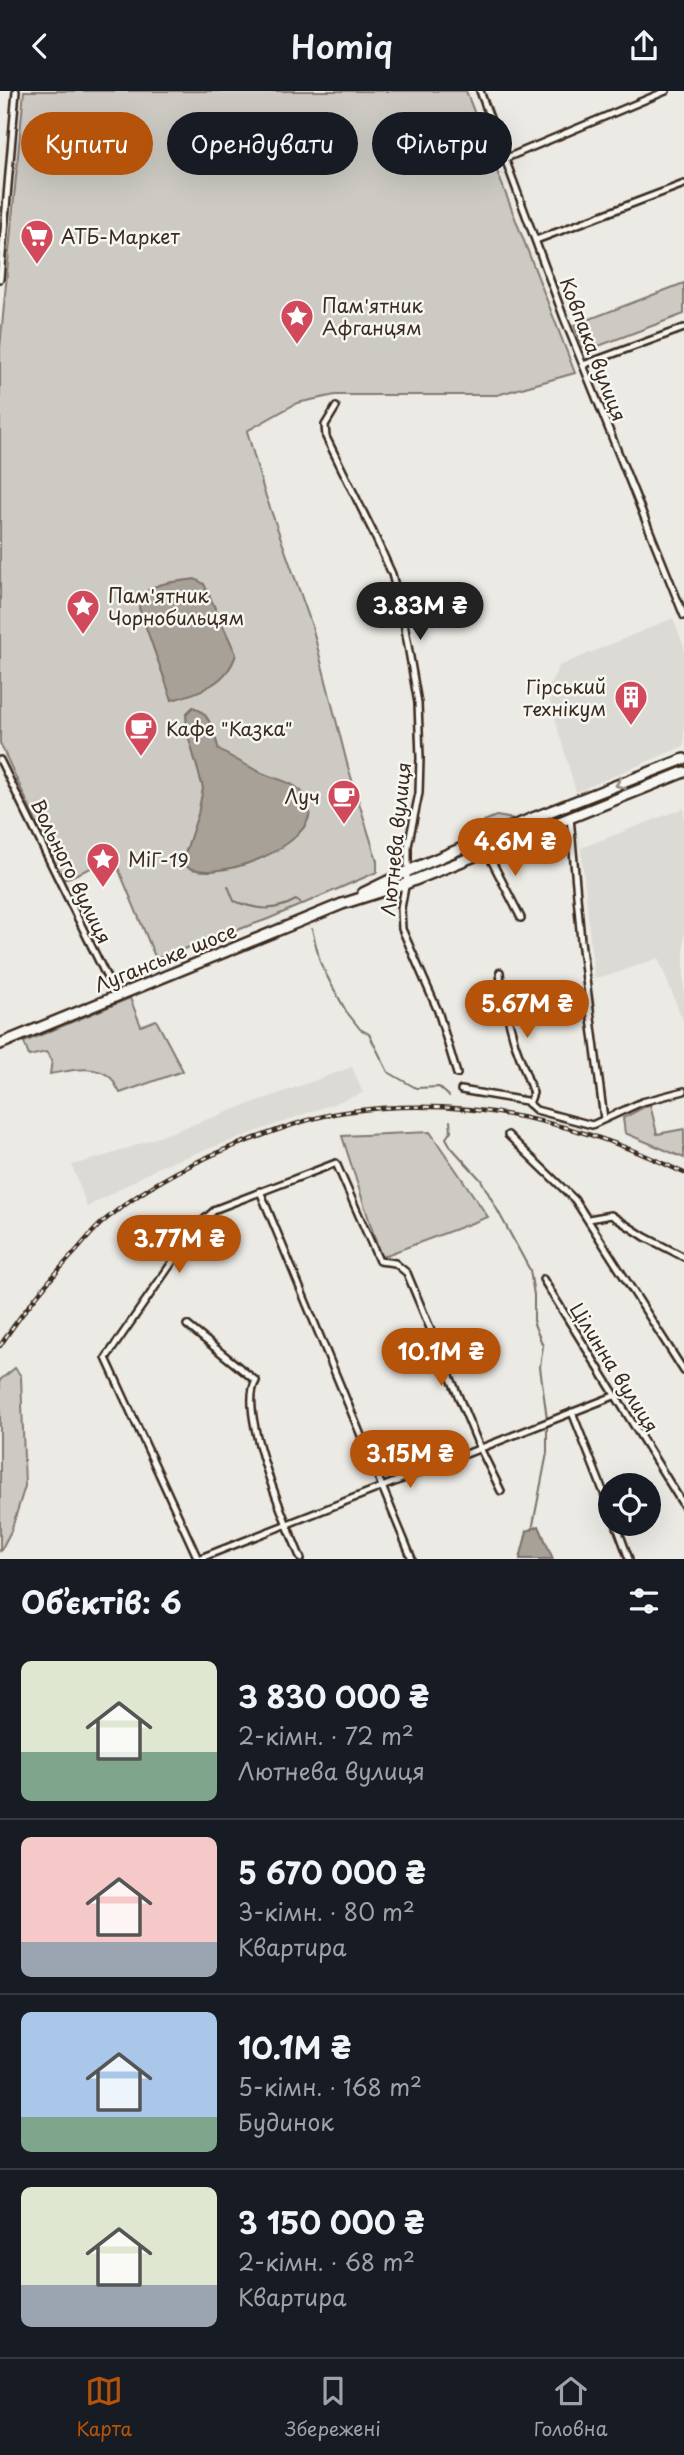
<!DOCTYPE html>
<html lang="uk">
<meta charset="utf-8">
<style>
body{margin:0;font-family:"Playpen Sans",sans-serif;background:#20242c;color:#f1f3f6;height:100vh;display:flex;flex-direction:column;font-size:26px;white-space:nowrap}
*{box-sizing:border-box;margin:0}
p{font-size:23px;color:#9ea1a6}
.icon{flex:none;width:38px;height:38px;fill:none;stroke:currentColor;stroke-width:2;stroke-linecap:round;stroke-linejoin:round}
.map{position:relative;height:1468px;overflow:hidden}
.sheet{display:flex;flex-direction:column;background:#171b24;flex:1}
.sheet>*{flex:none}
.guide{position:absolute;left:21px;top:21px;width:642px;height:63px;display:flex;gap:14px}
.fabs{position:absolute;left:598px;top:1382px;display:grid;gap:14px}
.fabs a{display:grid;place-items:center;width:63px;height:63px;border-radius:50%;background:#171b24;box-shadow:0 7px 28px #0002;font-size:35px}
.price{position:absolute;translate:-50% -60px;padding:0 16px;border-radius:24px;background:#b45309;color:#fff;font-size:23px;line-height:46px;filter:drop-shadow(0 2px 4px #0008)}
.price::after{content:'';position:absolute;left:50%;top:42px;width:21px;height:16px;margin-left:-10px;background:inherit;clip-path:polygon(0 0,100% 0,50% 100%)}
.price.on{background:#222;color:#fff}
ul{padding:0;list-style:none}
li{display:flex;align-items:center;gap:21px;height:175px;padding:0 21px}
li+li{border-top:2px solid #363941}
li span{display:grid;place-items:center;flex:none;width:196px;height:140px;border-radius:10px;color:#555}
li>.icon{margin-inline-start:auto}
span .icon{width:84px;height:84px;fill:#fffc;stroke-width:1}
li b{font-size:30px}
h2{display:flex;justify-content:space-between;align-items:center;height:84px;padding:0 21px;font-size:30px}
.tag{padding:0 24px;border-radius:32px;background:#171b24;box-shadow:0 7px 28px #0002;font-size:24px;line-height:63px}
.tag.on{background:#b45309;color:#fff}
header{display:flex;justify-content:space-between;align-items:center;height:91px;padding:0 21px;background:#171b24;font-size:32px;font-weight:600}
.tab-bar{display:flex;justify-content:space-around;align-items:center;height:98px;border-top:2px solid #363941;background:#171b24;font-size:19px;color:#9ea1a6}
.tab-bar a{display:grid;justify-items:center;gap:4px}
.tab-bar .on{color:#b45309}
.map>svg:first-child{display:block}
.built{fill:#dcdad4}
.green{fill:#cdcac4;stroke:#847a71;stroke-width:2}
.water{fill:#a8a198;stroke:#7c7167;stroke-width:2}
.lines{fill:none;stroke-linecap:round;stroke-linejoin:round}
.stream{stroke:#7c7167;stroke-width:2}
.minor-casing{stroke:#3b2a1e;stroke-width:10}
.primary-casing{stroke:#3b2a1e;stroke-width:14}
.minor{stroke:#f6f6f2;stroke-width:5}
.primary{stroke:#f6f6f2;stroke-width:9}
.rail-casing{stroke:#3b2a1e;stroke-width:4.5}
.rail{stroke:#f6f6f2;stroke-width:2;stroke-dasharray:5;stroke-linecap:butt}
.oneway{stroke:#989088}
.labels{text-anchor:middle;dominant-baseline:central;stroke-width:5;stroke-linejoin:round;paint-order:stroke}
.poi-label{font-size:19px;fill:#3b2a1e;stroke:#f6f6f2;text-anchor:start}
.street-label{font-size:19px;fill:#3b2a1e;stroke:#f6f6f2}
</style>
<header><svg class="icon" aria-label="back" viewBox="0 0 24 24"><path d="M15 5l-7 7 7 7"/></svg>Homiq<svg class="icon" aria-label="share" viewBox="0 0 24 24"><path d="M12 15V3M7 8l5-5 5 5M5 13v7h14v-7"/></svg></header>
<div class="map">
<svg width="684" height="1468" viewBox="0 0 684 1468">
<rect width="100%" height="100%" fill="#ebeae5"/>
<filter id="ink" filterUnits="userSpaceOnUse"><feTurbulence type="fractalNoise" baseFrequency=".0143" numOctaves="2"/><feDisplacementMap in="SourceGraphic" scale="14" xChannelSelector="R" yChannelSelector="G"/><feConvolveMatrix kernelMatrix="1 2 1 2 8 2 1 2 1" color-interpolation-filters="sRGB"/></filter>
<g filter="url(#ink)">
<g class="built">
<path d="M 673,527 L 684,556 L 684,655 L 576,701 L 547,600 L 559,575 Z"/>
<path d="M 684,717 L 684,932 L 658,867 L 611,884 L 594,887 L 581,757 Z"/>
<path d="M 352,976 L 363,1002 L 161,1075 L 87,1116 L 72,1074 L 109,1064 Z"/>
</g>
<g class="green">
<path d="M 24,0 L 466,0 L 575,282 L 497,304 L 335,304 L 297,312 L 247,340 L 264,400 L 312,535 L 348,676 L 377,770 L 377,781 L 268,828 L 156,868 L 114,767 L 63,789 L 0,652 L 0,257 Z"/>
<path d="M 684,192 L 684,223 L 588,259 L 583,257 L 574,234 Z"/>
<path d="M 496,725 L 514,728 L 476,744 L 484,730 Z"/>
<path d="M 130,907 L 141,935 L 156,929 L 183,980 L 120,1002 C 117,997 114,990 111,987 C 96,972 68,980 50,983 L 52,969 L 46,961 L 29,965 L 24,951 Z"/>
<path d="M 650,1013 L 657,1043 L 684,1038 L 684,1067 L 625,1042 L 623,1027 Z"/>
<path d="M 430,1041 L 488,1126 L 381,1166 L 342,1045 Z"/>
<path d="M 15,1277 L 21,1285 L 25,1395 L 11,1440 L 0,1461 L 0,1289 Z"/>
</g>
<g class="water">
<path d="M 195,488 L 204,493 L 236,563 C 228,592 199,602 172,609 L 139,517 C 140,490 174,492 195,488 Z"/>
<path d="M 193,616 C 211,622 214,643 219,659 C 233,667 247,675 262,682 C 273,687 286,689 296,696 C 302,700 307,707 309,713 C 321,755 206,798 182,772 L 198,723 L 203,697 L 187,641 L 186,623 Z"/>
<path d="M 539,1435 L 553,1468 L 520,1468 L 527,1440 Z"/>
</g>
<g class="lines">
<g class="stream">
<path d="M 228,795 L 234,810 C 257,819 274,821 296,809 L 302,813"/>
<path d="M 312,838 L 320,871 L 330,891 L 346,920 L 360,938 L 369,943 L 388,981 L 416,997 L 439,996 L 449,1005"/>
<path d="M 450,1030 L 451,1040 L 446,1047 L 451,1056 L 481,1089 L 530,1179 L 534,1204 L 534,1233 L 543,1255 L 540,1276 L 547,1328"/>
<path d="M 532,1439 L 547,1362 L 547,1334"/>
</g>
<defs>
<g id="minor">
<path d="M 480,0 L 564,227 L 684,525"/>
<path d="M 504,68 L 666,0"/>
<path d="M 536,149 L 684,93"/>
<path d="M 0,188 L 16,0"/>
<path d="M 583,274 L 684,237"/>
<path d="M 336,316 L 325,334 L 326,346 L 373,441 L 392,483 L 403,526 L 418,612 L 420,667 L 419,702 L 408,755 L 408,780 L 401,817 L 402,838 L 438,920 L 457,983"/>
<path d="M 0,669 L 116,905"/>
<path d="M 570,726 L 581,850 L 604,1028"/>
<path d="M 486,759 L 521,827"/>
<path d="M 500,881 L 502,904 L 515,953 L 533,1002 L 529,1013"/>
<path d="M 461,999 L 526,1010 L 536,1019 L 592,1034 L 642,1011 L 684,1000"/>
<path d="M 508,1044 L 575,1109 L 684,1280"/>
<path d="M 260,1100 L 412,1468"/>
<path d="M 589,1128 L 611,1124 L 645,1146 L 684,1166"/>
<path d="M 543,1188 L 684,1415"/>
<path d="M 187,1234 L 256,1290 C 237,1320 287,1434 301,1468"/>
<path d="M 572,1321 L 611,1420"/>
<path d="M 616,1433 L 629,1468"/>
<path d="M 198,1468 L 106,1267 L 198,1134 L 216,1118 L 336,1072 L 379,1170 L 395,1172 L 407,1182 L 480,1357 L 501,1400"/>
<path d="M 198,1468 L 614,1305"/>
</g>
<g id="primary">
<path d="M 363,802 L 408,780 L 533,727 L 684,668"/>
<path d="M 0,953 L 342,813 L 405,793 L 684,681"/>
</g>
</defs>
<use href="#minor" class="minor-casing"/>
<use href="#primary" class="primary-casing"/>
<use href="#minor" class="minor"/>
<use href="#primary" class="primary"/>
<defs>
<path id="rail" d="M 0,1255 C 22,1221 48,1190 76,1160 C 85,1150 94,1138 105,1129 C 150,1092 203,1065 258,1046 C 286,1036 316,1025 345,1021 C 463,1004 578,1030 684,1082"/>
</defs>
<use href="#rail" class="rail-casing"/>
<use href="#rail" class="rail"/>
</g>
<defs><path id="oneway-chevron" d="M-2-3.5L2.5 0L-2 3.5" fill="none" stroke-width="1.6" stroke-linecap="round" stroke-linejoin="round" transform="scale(1.75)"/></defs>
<use class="oneway" href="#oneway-chevron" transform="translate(620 693) rotate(159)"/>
</g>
<defs>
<symbol id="supermarket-pin" viewBox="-11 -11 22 30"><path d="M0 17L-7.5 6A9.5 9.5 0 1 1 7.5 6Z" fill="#d1495b" stroke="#f6f6f2"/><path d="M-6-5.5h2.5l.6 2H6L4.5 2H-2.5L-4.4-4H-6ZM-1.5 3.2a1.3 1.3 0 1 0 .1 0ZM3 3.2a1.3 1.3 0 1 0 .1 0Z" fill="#fff"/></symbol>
<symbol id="sight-pin" viewBox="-11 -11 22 30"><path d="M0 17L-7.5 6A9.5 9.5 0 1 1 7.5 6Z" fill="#d1495b" stroke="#f6f6f2"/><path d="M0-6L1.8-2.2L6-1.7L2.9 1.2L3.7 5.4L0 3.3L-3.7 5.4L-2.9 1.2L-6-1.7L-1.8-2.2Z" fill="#fff"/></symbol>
<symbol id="building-pin" viewBox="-11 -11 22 30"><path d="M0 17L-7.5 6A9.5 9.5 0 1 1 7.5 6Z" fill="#d1495b" stroke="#f6f6f2"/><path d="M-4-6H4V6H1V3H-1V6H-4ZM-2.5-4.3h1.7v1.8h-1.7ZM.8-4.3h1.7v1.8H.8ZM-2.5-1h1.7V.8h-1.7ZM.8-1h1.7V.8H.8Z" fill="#fff"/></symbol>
<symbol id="cafe-pin" viewBox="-11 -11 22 30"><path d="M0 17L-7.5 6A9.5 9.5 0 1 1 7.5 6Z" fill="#d1495b" stroke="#f6f6f2"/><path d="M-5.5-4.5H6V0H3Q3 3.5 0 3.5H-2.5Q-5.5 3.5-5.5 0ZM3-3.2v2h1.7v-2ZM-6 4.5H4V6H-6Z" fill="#fff"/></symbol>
</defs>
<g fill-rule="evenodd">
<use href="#supermarket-pin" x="18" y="126" width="38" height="52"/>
<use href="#sight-pin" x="278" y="206" width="38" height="52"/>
<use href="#sight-pin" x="64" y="496" width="38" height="52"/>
<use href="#building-pin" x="612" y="587" width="38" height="52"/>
<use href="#cafe-pin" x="122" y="618" width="38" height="52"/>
<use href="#cafe-pin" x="325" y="686" width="38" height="52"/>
<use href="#sight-pin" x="84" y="749" width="38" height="52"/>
</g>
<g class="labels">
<g class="poi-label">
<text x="61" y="145">АТБ-Маркет</text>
<text x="322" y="214">Пам'ятник<tspan x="322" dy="22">Афганцям</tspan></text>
<text x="108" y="504">Пам'ятник<tspan x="108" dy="22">Чорнобильцям</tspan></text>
<text x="606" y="595" text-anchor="end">Гірський<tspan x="606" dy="22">технікум</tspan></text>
<text x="166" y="637">Кафе "Казка"</text>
<text x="320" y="705" text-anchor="end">Луч</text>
<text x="128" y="768">МіГ-19</text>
</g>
<g class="street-label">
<text transform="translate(594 258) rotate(69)">Ковпака вулиця</text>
<text transform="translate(395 748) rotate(-84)">Лютнева вулиця</text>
<text transform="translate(72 780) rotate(64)">Вольного вулиця</text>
<text transform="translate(165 866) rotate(-22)">Луганське шосе</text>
<text transform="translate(615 1276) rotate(58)">Цілинна вулиця</text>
</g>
</g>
</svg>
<div class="fabs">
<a><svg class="icon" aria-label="locate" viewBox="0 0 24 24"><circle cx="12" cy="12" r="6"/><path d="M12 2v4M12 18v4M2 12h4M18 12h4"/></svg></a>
</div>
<b class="price on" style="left:420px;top:551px">3.83M ₴</b>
<b class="price" style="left:515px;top:787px">4.6M ₴</b>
<b class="price" style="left:527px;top:949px">5.67M ₴</b>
<b class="price" style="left:179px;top:1184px">3.77M ₴</b>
<b class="price" style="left:441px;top:1297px">10.1M ₴</b>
<b class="price" style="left:410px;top:1399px">3.15M ₴</b>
<div class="guide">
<a class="tag on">Купити</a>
<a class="tag">Орендувати</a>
<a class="tag">Фільтри</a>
</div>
</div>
<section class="sheet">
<h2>Об’єктів: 6<svg class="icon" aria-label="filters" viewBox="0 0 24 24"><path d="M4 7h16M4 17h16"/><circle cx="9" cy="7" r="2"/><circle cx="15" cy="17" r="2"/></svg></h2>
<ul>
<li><span style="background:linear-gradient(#dfe7d0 65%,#7fa58c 0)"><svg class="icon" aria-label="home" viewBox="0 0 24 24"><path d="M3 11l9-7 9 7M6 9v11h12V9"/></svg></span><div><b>3 830 000 ₴</b><p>2-кімн. · 72 m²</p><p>Лютнева вулиця</p></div></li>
<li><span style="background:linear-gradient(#f6c9c9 75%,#9aa5b1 0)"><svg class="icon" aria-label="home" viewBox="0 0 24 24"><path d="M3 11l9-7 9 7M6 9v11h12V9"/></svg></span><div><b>5 670 000 ₴</b><p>3-кімн. · 80 m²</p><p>Квартира</p></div></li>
<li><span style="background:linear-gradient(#a9c7e8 75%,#7fa58c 0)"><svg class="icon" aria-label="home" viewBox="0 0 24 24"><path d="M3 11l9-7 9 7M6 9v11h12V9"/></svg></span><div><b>10.1M ₴</b><p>5-кімн. · 168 m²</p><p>Будинок</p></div></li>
<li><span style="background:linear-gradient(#dfe7d0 70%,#9aa5b1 0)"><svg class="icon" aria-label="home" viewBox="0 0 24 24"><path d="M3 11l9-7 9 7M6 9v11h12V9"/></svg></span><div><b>3 150 000 ₴</b><p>2-кімн. · 68 m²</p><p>Квартира</p></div></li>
</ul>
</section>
<nav class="tab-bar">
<a class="on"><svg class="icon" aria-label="map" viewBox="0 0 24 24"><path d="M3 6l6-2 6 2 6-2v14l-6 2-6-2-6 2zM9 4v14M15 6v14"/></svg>Карта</a>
<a><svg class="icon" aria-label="saved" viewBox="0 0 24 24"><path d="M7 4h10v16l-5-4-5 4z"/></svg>Збережені</a>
<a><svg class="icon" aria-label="home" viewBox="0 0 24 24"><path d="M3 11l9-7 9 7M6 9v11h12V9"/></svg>Головна</a>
</nav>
